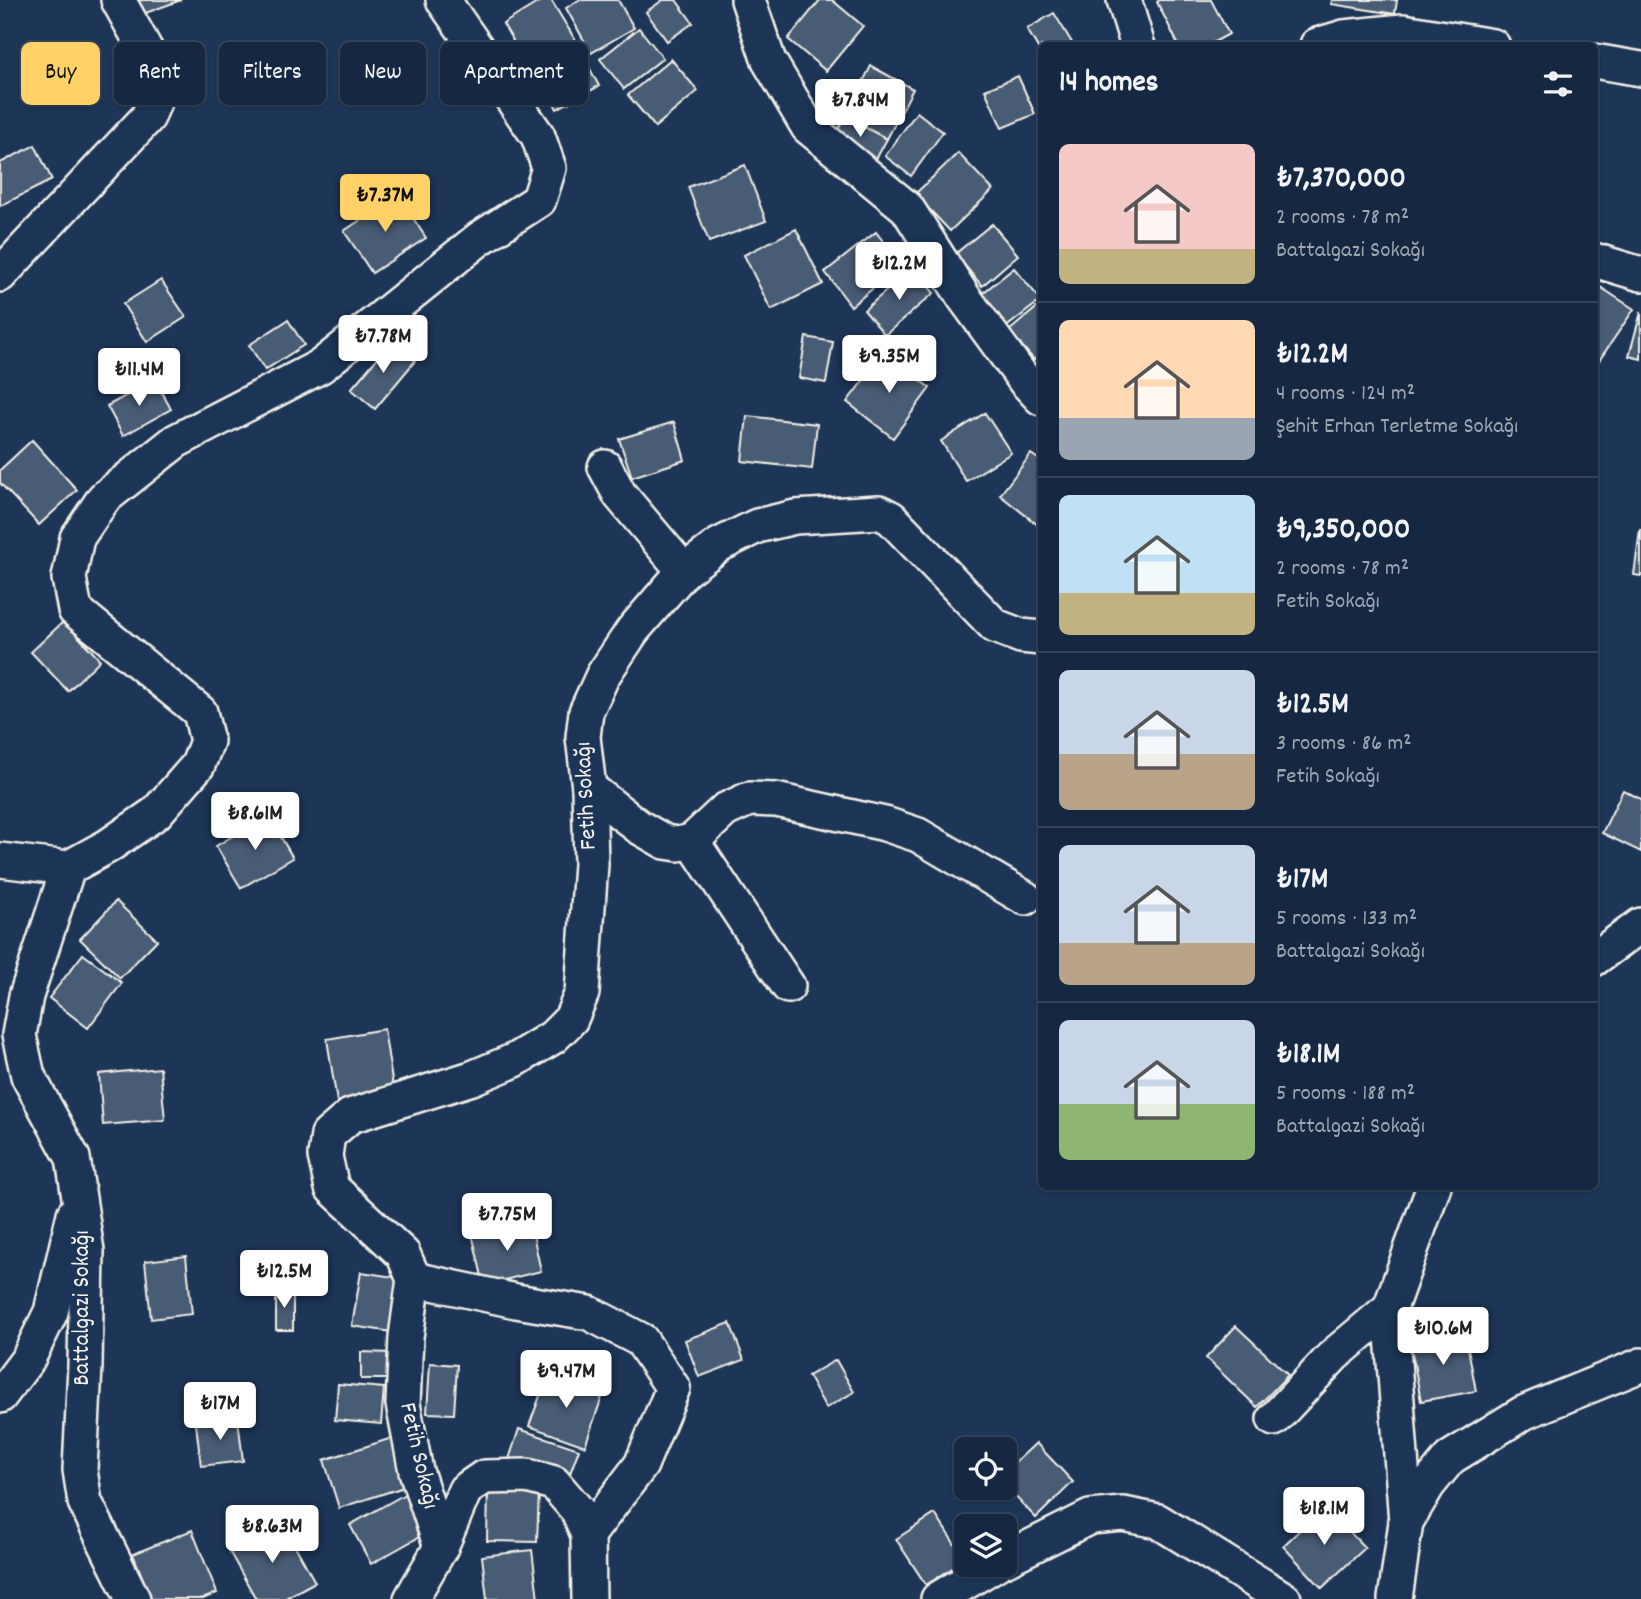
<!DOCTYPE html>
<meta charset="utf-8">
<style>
body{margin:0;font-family:Dekko,sans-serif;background:#1f3048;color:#f1f3f6;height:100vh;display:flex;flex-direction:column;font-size:26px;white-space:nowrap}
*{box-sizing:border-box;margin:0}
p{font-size:23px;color:#9ea6b1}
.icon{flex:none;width:38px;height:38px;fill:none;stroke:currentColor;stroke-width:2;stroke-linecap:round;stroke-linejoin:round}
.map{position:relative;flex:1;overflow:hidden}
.sheet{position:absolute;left:1038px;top:42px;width:560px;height:1148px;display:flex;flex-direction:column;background:#162841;border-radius:10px;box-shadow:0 2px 5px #0004,0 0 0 2px #35445a}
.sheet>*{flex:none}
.top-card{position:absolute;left:21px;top:42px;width:665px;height:63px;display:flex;gap:14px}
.fabs{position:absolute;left:954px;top:1437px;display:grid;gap:14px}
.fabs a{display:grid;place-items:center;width:63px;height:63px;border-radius:10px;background:#162841;box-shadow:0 2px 5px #0004,0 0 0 2px #35445a;font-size:35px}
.price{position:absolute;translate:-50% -60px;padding:0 16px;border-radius:7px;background:#fff;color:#222;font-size:23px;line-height:46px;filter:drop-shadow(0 2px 4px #0008)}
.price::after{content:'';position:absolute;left:50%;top:42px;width:21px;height:16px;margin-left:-10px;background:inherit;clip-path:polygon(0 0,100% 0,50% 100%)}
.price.selected{background:#ffd166;color:#111}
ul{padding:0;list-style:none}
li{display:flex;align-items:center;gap:21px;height:175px;padding:0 21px}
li+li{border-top:2px solid #35445a}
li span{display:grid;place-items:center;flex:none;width:196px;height:140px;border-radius:10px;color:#555}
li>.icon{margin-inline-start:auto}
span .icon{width:84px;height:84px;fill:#fffc;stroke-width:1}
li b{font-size:30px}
h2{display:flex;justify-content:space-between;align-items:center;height:84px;padding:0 21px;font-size:30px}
.chip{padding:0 24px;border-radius:10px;background:#162841;box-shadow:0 2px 5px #0004,0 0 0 2px #35445a;font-size:24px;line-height:63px}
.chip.selected{background:#ffd166;color:#111}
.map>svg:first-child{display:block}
.building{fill:#485b74;stroke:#f4f1e8;stroke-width:2}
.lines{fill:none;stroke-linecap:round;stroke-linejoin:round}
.street-casing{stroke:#f4f1e8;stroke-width:38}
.street{stroke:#1d3557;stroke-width:33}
.labels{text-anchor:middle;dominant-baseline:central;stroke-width:5;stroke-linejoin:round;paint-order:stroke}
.street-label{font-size:24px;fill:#f4f1e8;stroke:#1d3557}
</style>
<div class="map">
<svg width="1641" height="1599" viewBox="0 0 1641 1599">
<rect width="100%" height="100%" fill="#1d3557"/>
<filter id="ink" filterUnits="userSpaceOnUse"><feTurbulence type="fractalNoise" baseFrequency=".0143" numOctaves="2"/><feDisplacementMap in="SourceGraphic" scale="14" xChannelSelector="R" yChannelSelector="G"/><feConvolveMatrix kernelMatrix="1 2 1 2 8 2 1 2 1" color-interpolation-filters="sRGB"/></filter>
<g filter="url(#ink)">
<g class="building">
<path d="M 138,0 L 181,0 L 143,14 Z"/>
<path d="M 542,0 L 551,0 L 576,41 L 530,69 L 503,24 Z"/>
<path d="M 579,0 L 618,0 L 634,28 L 591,53 L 566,8 Z"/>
<path d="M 663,0 L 676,0 L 693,23 L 667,41 L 646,12 Z"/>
<path d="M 820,0 L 832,0 L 863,26 L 826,71 L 788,39 Z"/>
<path d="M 1160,0 L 1211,0 L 1229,34 L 1207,46 L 1179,46 L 1157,2 Z"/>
<path d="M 1332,0 L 1397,0 L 1395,14 L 1331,4 Z"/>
<path d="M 1054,13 L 1074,46 L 1041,46 L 1041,53 L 1027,29 Z"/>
<path d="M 639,28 L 663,58 L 624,89 L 600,59 Z"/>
<path d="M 578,46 L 599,86 L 557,109 L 536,70 Z"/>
<path d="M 671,59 L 698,91 L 655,127 L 628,95 Z"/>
<path d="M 871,66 L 913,89 L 887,139 L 845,117 Z"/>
<path d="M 1018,76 L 1035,114 L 1002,128 L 985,90 Z"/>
<path d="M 917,112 L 943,132 L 911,176 L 885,156 Z"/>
<path d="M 845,117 L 887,139 L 875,161 L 833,139 Z"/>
<path d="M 35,145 L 52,180 L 0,206 L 0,163 Z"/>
<path d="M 958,153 L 993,190 L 950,231 L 915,194 Z"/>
<path d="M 745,165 L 766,221 L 709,242 L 688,187 Z"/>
<path d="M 398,195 L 426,238 L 372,273 L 344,231 Z"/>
<path d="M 992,224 L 1018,255 L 982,286 L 955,254 Z"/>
<path d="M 796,229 L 823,284 L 771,310 L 744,255 Z"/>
<path d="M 876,232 L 902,265 L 851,306 L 825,272 Z"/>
<path d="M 913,268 L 934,293 L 885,335 L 864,310 Z"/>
<path d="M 1014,268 L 1041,300 L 1005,328 L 979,296 Z"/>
<path d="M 161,280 L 186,317 L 147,342 L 123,304 Z"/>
<path d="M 1594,283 L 1634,309 L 1594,368 Z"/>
<path d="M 1041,304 L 1041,353 L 1034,360 L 1009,331 Z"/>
<path d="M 1641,312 L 1641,359 L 1629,356 Z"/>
<path d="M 288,320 L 304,345 L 265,370 L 249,345 Z"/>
<path d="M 806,337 L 833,342 L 826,383 L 799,378 Z"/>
<path d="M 392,341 L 415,361 L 375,409 L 351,389 Z"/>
<path d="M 884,353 L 930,388 L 893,438 L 847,402 Z"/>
<path d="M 155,380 L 171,409 L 123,436 L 107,406 Z"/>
<path d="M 985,413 L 1011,453 L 966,481 L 941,441 Z"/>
<path d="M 747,416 L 817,424 L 812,469 L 742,461 Z"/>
<path d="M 674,422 L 685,460 L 632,477 L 619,439 Z"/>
<path d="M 32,440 L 77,490 L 39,525 L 0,483 L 0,470 Z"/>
<path d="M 1031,454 L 1041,461 L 1041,523 L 1039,526 L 1000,495 Z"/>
<path d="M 1640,530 L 1641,530 L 1641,576 L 1634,575 Z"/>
<path d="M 64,621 L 100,660 L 68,691 L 31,652 Z"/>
<path d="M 1623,790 L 1641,799 L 1641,852 L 1602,833 Z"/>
<path d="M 268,815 L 293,858 L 241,888 L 216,846 Z"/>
<path d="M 116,901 L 157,940 L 120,978 L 80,939 Z"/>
<path d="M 83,954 L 122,983 L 88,1028 L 49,998 Z"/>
<path d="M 384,1029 L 394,1093 L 337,1102 L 327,1039 Z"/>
<path d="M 160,1068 L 165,1120 L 103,1125 L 99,1074 Z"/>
<path d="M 530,1221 L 541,1271 L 484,1285 L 472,1234 Z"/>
<path d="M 186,1256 L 192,1314 L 151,1319 L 145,1261 Z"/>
<path d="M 361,1272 L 400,1278 L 392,1332 L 352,1326 Z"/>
<rect x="276" y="1289" width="17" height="41"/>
<path d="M 730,1323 L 744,1360 L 699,1377 L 685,1340 Z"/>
<path d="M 1236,1326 L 1288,1375 L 1257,1407 L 1206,1358 Z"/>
<path d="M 1465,1332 L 1476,1391 L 1421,1401 L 1410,1342 Z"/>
<path d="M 361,1352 L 392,1353 L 392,1379 L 361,1379 Z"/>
<path d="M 836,1360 L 854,1392 L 826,1408 L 808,1376 Z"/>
<path d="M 430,1363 L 457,1365 L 454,1414 L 427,1413 Z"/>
<path d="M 548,1374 L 603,1394 L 585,1446 L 529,1426 Z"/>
<path d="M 338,1384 L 384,1388 L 381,1424 L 335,1420 Z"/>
<path d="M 238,1419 L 243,1461 L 201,1466 L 196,1424 Z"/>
<path d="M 519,1429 L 579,1449 L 568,1479 L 509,1459 Z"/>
<path d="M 392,1438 L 407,1486 L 339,1508 L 324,1460 Z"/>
<path d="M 1036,1443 L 1073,1482 L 1036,1518 L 1004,1485 L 1004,1473 Z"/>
<path d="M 488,1489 L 539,1491 L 537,1542 L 487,1541 Z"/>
<path d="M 405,1494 L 426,1533 L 371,1564 L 350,1525 Z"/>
<path d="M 1325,1506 L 1365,1548 L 1322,1588 L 1283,1546 Z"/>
<path d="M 935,1514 L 965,1560 L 926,1585 L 896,1539 Z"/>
<path d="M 282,1522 L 315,1582 L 284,1599 L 256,1599 L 229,1551 Z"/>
<path d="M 192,1530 L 217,1593 L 203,1599 L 151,1599 L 133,1554 Z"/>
<path d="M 532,1550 L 538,1599 L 487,1599 L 482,1556 Z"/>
</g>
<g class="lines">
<defs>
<g id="street">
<path d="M 748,0 L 769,61 L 808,127 L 907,208 L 963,296 L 1025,381 L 1041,398"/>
<path d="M 1124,0 L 1138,46"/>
<path d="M 1317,45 L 1344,37 L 1403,31 L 1493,46"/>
<path d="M 1594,61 L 1641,69"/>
<path d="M 1594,260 L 1641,274"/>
<path d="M 0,275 L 148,117 L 158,92 L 153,63 L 118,0"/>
<path d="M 605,467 L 620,495 L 684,571"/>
<path d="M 589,788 L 639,827 L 665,842 L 678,844 L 692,841 L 725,810 L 749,799 L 776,800 L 885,824 L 918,835 L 1025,898"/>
<path d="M 692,841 L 788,986"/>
<path d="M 0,860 L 68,868"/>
<path d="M 1594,959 L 1641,925"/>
<path d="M 414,1279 L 516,1301 L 589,1313 L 641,1340 L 673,1388 L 641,1465 L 588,1535"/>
<path d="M 0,1396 L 28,1359 L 51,1312 L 74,1214"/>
<path d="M 1274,1419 L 1334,1355 L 1390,1308"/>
<path d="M 1406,1522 L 1390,1308 L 1434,1186"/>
<path d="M 441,1547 L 416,1471 L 403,1404 L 406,1337 L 414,1279 L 403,1254 L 332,1188 L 325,1156 L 328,1135 L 350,1116 L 472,1078 L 515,1060 L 553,1037 L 571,1019 L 582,993 L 591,864 L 589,788 L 583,737 L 586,712 L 603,675 L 633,630 L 684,571 L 719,545 L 757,526 L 795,517 L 879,512 L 891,518 L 995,626 L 1021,636 L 1041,638"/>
<path d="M 1004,1560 L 1090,1517 L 1123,1514 L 1158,1521 L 1284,1599"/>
<path d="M 133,1599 L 85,1502 L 80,1470 L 85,1366 L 87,1251 L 73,1158 L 28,1076 L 19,1035 L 26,996 L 68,868 L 108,846 L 156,813 L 198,765 L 207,741 L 200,712 L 75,610 L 69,578 L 77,538 L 104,498 L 176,441 L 321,366 L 479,239 L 539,200 L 549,168 L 538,136 L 443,0"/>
<path d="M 411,1599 L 441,1547 L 465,1490 L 484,1477 L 527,1476 L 554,1483 L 578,1511 L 588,1535 L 589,1599"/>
<path d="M 938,1599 L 996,1564"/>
<path d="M 1395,1599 L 1406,1522 L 1428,1485 L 1450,1458 L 1523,1413 L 1641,1365"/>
</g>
</defs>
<use href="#street" class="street-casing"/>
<use href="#street" class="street"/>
</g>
</g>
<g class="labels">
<g class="street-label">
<text transform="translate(587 796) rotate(-93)">Fetih Sokağı</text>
<text transform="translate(83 1308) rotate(-90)">Battalgazi Sokağı</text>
<text transform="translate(418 1456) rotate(77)">Fetih Sokağı</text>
</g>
</g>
</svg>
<div class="fabs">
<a><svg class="icon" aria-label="locate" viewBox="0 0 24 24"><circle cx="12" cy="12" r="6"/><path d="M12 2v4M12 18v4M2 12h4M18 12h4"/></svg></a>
<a><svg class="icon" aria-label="layers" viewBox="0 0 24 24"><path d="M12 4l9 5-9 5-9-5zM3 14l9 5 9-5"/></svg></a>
</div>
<b class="price" style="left:860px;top:139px">₺7.84M</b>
<b class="price selected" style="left:385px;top:234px">₺7.37M</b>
<b class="price" style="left:899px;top:302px">₺12.2M</b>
<b class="price" style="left:383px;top:375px">₺7.78M</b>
<b class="price" style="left:889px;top:395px">₺9.35M</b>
<b class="price" style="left:139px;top:408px">₺11.4M</b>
<b class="price" style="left:255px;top:852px">₺8.61M</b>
<b class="price" style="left:507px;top:1253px">₺7.75M</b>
<b class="price" style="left:284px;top:1310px">₺12.5M</b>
<b class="price" style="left:1443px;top:1367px">₺10.6M</b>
<b class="price" style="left:566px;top:1410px">₺9.47M</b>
<b class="price" style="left:220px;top:1442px">₺17M</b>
<b class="price" style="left:1324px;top:1547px">₺18.1M</b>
<b class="price" style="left:272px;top:1565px">₺8.63M</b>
<div class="top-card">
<a class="chip selected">Buy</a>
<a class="chip">Rent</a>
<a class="chip">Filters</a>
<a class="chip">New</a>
<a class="chip">Apartment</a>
</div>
<section class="sheet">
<h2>14 homes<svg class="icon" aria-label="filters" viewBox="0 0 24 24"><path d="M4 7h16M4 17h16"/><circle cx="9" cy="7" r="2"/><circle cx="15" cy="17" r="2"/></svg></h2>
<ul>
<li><span style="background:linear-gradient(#f6c9c9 75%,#c2b280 0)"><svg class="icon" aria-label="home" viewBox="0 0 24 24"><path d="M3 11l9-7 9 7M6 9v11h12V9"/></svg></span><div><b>₺7,370,000</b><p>2 rooms · 78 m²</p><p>Battalgazi Sokağı</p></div></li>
<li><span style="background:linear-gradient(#ffd9b3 70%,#9aa5b1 0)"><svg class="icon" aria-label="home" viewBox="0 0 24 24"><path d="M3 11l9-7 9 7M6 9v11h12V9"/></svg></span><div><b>₺12.2M</b><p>4 rooms · 124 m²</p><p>Şehit Erhan Terletme Sokağı</p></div></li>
<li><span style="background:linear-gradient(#bfe0f5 70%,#c2b280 0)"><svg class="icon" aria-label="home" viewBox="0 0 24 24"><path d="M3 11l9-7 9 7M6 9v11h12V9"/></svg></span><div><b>₺9,350,000</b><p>2 rooms · 78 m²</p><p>Fetih Sokağı</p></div></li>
<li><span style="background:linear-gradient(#c9d6e8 60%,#b9a48a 0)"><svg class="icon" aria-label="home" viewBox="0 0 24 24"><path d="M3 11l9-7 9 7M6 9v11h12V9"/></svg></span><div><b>₺12.5M</b><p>3 rooms · 86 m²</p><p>Fetih Sokağı</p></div></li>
<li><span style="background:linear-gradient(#c9d6e8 70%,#b9a48a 0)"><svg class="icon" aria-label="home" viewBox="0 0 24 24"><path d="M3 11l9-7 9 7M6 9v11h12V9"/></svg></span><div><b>₺17M</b><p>5 rooms · 133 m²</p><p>Battalgazi Sokağı</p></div></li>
<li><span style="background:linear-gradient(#c9d6e8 60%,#8fb573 0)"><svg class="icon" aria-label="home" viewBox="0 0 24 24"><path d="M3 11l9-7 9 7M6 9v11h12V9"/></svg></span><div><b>₺18.1M</b><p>5 rooms · 188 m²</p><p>Battalgazi Sokağı</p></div></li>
</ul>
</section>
</div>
